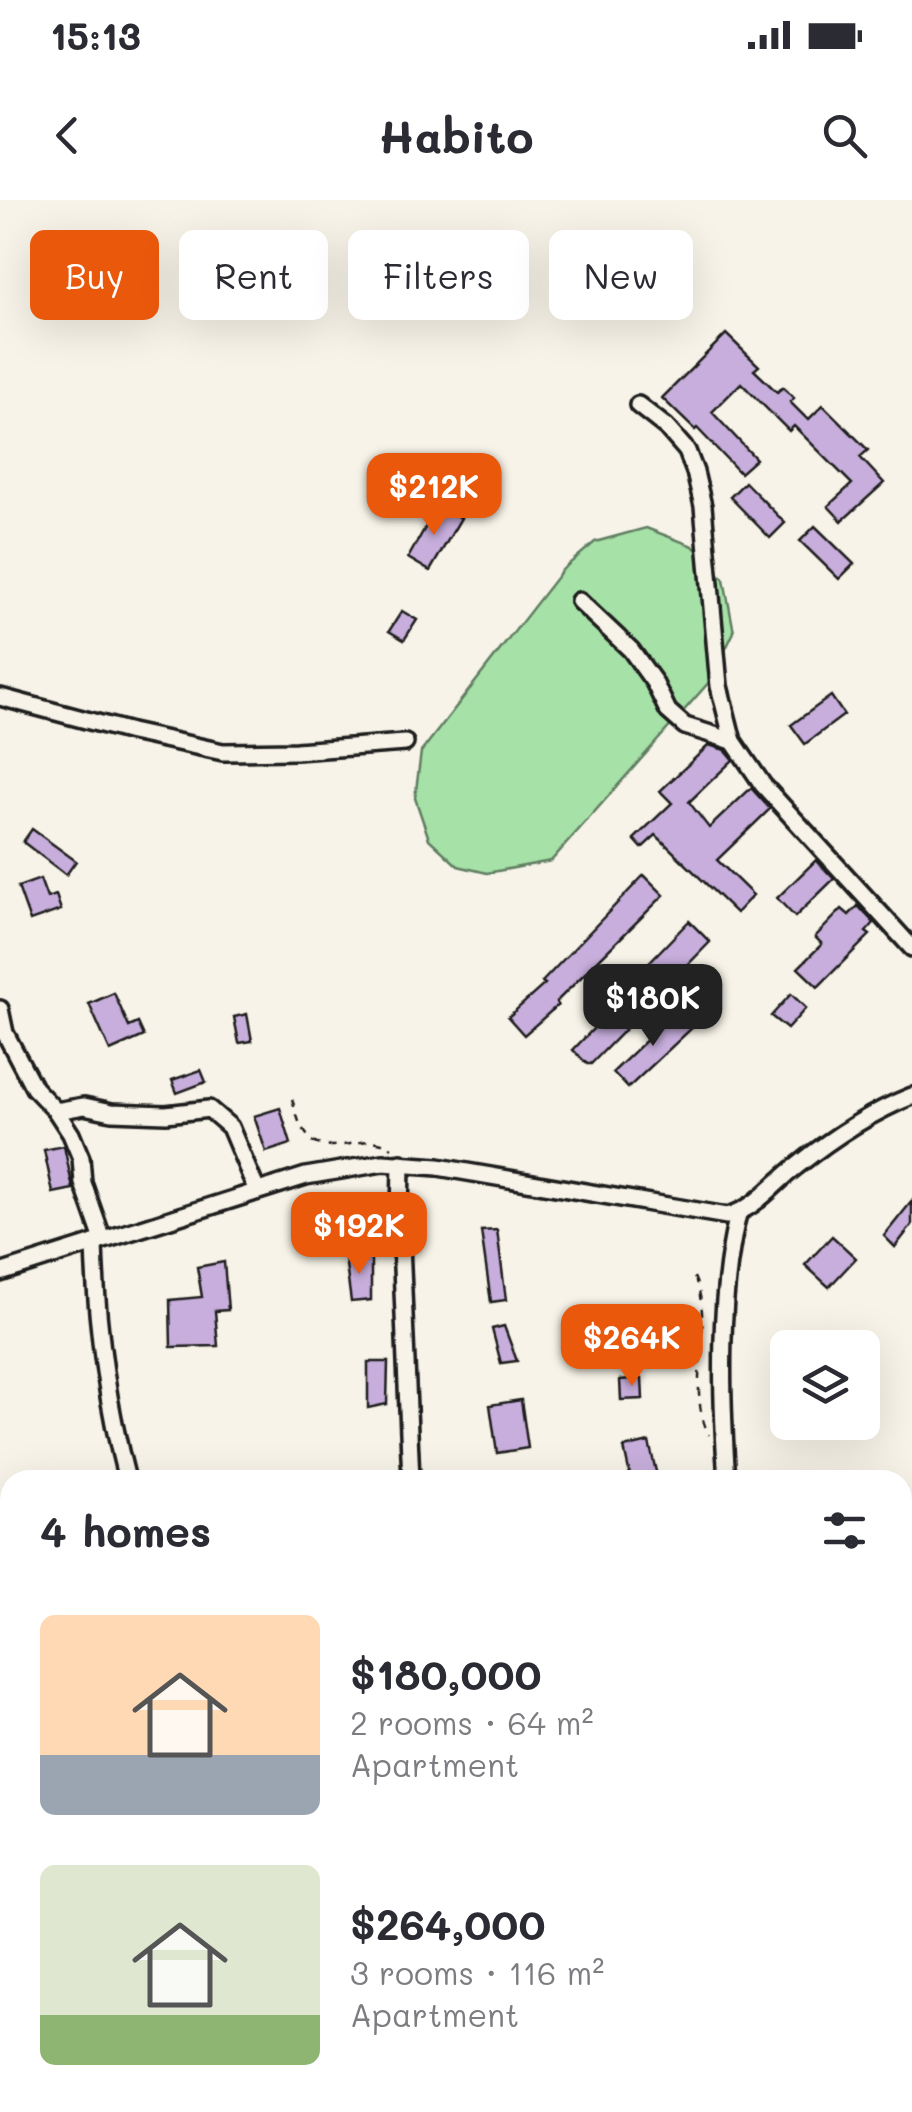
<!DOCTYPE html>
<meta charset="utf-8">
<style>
body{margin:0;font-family:Mali,sans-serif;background:#f2f2f3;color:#2b2b33;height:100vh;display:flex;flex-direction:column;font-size:38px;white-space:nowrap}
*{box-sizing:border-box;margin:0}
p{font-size:32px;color:#7c7c81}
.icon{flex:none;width:55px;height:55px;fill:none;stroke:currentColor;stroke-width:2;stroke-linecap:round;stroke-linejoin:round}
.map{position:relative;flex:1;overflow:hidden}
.sheet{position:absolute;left:0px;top:1270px;width:912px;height:642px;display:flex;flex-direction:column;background:#fff;border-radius:30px 30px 0 0;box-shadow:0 10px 40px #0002}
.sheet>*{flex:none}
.hud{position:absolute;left:30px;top:30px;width:852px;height:90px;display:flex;gap:20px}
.tools{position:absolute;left:770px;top:1130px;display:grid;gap:20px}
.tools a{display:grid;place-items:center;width:110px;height:110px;border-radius:15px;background:#fff;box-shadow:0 10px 40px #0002;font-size:50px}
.price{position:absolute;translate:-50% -85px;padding:0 22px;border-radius:20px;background:#ea580c;color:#fff;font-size:32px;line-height:65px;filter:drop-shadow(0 2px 5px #0008)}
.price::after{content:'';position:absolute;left:50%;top:60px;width:30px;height:22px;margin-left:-15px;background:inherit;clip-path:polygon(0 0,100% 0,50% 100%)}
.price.on{background:#222;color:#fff}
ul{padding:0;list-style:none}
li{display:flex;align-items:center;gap:30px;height:250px;padding:0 40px}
li span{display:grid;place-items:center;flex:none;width:280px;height:200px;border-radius:15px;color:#555}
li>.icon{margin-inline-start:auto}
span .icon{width:120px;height:120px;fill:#fffc;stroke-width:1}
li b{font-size:42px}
h2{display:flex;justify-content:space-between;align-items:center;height:120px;padding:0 40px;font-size:42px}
.pill{padding:0 35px;border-radius:15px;background:#fff;box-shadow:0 10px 40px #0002;font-size:35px;line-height:90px}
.pill.on{background:#ea580c;color:#fff}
.status{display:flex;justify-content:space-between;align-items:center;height:70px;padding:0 50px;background:#fff;direction:ltr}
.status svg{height:28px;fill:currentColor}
header{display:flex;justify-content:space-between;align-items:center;height:130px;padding:0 40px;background:#fff;font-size:45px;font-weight:700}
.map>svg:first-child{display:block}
.green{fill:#a6e1a7;stroke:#617e62;stroke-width:2.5}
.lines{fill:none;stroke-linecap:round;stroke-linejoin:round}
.stream{stroke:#64839c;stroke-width:4}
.building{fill:#c7aedc;stroke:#1c1c1c;stroke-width:2.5}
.minor-casing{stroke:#1c1c1c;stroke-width:22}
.path{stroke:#1c1c1c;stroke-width:2.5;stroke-dasharray:8 8;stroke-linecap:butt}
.minor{stroke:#f7f3e8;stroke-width:15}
</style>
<div class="status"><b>15:13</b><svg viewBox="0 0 49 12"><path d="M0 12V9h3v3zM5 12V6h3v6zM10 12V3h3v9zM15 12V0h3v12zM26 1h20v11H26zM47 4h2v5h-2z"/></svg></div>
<header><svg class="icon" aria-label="back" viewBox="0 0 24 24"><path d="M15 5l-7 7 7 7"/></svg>Habito<svg class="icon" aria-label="search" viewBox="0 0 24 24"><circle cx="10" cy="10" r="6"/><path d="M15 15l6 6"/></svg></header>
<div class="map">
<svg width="912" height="1912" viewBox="0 0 912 1912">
<rect width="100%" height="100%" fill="#f7f3e8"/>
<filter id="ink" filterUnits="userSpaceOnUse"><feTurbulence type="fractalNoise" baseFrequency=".01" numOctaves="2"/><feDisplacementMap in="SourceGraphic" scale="20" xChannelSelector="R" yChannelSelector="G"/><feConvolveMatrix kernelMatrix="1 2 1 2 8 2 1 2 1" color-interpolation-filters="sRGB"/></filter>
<g filter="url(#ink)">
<path class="green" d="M 646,328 L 693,346 L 724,379 L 734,432 L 710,481 L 551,661 L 487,673 L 458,666 L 429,639 L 415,598 L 421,552 L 563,369 L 595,342 Z"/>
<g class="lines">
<g class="stream">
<path d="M 0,1486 L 10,1502"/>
<path d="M 104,1902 L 119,1912"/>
</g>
</g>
<g class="building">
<path d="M 726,134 L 759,166 L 754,170 L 777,192 L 783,187 L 794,198 L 790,202 L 808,220 L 823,205 L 868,250 L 860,257 L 884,283 L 842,321 L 828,306 L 852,284 L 794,226 L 789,231 L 741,183 L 712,212 L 756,259 L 740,273 L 697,228 L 695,230 L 662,198 Z"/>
<path d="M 745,282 L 785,323 L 770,338 L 730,297 Z"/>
<path d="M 438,305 L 461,318 L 430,371 L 408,358 Z"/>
<path d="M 815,326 L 854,364 L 839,379 L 800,341 Z"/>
<path d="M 402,411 L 417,420 L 404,440 L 389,431 Z"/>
<path d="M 831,496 L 844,515 L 805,544 L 791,525 Z"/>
<path d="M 709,545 L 725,550 L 733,560 L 689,602 L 709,628 L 751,588 L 770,609 L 717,660 L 753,695 L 736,713 L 656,635 L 642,648 L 634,639 L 672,603 L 660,591 Z"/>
<path d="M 32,629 L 76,661 L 66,675 L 23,642 Z"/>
<path d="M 816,660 L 834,679 L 795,717 L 777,698 Z"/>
<path d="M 644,675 L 664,695 L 556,802 L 558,805 L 524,835 L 508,817 L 545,784 L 542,782 Z"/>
<path d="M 40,679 L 47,698 L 56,695 L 61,710 L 30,721 L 18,687 Z"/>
<path d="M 858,706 L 874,723 L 866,732 L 870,735 L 818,787 L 798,768 L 822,744 L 815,737 L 842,709 L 849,715 Z"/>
<path d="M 689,721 L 710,742 L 591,864 L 587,864 L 573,850 L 638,782 L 634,778 Z"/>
<path d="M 114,793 L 129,827 L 138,823 L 144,836 L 110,851 L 89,804 Z"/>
<path d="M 791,794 L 806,808 L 787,829 L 771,816 Z"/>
<path d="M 678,810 L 693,827 L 628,888 L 613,872 Z"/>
<path d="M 247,814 L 252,841 L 239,843 L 234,817 Z"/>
<path d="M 201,870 L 206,882 L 177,893 L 172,880 Z"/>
<path d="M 280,908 L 291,944 L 266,952 L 254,916 Z"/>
<path d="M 64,946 L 73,989 L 53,993 L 44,950 Z"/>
<path d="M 912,1001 L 912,1025 L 895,1047 L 884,1036 Z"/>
<path d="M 497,1030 L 506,1100 L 491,1102 L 481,1031 Z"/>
<path d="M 832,1036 L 856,1058 L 829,1087 L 805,1065 Z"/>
<path d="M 371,1053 L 371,1100 L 351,1102 L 345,1057 Z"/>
<path d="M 224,1062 L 228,1110 L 215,1111 L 218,1146 L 171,1147 L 170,1100 L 202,1097 L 197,1067 Z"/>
<path d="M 624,1105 L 625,1112 L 632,1111 L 633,1151 L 618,1154 L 611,1110 Z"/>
<path d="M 504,1126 L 517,1161 L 501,1163 L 492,1129 Z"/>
<path d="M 368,1162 L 388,1162 L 387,1204 L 368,1208 Z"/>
<path d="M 642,1178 L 643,1199 L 621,1200 L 620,1180 Z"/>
<path d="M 521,1200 L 528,1248 L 497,1253 L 490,1205 Z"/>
<path d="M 649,1242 L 658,1280 L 631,1280 L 624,1248 Z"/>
</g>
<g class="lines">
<defs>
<g id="minor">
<path d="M 638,205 L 666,227 L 687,251 L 695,272 L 703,306 L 719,486 L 733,541 L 763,585 L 912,748"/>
<path d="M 579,401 L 631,450 L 654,482 L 668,511 L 685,526 L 733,541"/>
<path d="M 0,497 L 131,532 L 223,552 L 296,551 L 405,543"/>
<path d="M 0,809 L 5,833 L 34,888 L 56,911 L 71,934 L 81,958 L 83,983 L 103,1040"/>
<path d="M 56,911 L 84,906 L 112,912 L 166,914 L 209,909 L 230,927 L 257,991"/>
<path d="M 401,963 L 400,1020 L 411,1280"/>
<path d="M 94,1043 C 96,1122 107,1203 127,1280"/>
<path d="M 0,1073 L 306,976 L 383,963 L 438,967 L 727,1016 C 756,1009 774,983 797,966 C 833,937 869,913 912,896"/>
<path d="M 727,1280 C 721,1195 718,1096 738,1014"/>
<path d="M 902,1474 L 912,1473"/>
<path d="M 0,1827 L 10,1827"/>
<path d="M 384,1902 L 406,1906 L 432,1902"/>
<path d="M 857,1902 L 860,1912"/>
</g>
</defs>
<use href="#minor" class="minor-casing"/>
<g class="path">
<path d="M 292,899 L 300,925 L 312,942 C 345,955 366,930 392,948"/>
<path d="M 694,1077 C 716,1126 684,1186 709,1235"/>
<path d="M 653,1912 L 662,1902"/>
</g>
<use href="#minor" class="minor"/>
</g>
</g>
</svg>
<div class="tools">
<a><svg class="icon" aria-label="layers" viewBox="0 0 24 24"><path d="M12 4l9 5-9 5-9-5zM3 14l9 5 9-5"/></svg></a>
</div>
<b class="price" style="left:434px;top:338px">$212K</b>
<b class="price on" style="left:653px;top:849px">$180K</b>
<b class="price" style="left:359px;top:1077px">$192K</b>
<b class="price" style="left:632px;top:1189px">$264K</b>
<div class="hud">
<a class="pill on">Buy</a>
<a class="pill">Rent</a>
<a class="pill">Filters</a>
<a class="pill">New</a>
</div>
<section class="sheet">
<h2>4 homes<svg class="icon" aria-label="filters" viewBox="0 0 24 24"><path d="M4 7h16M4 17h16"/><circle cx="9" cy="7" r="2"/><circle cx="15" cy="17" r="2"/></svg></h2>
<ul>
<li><span style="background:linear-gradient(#ffd9b3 70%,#9aa5b1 0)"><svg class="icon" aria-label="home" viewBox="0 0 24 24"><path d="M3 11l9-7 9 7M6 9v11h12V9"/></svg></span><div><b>$180,000</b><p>2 rooms · 64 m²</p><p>Apartment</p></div></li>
<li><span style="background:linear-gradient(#dfe7d0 75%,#8fb573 0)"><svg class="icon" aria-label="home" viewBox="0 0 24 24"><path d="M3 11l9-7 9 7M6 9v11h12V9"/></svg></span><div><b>$264,000</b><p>3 rooms · 116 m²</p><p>Apartment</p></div></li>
</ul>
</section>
</div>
